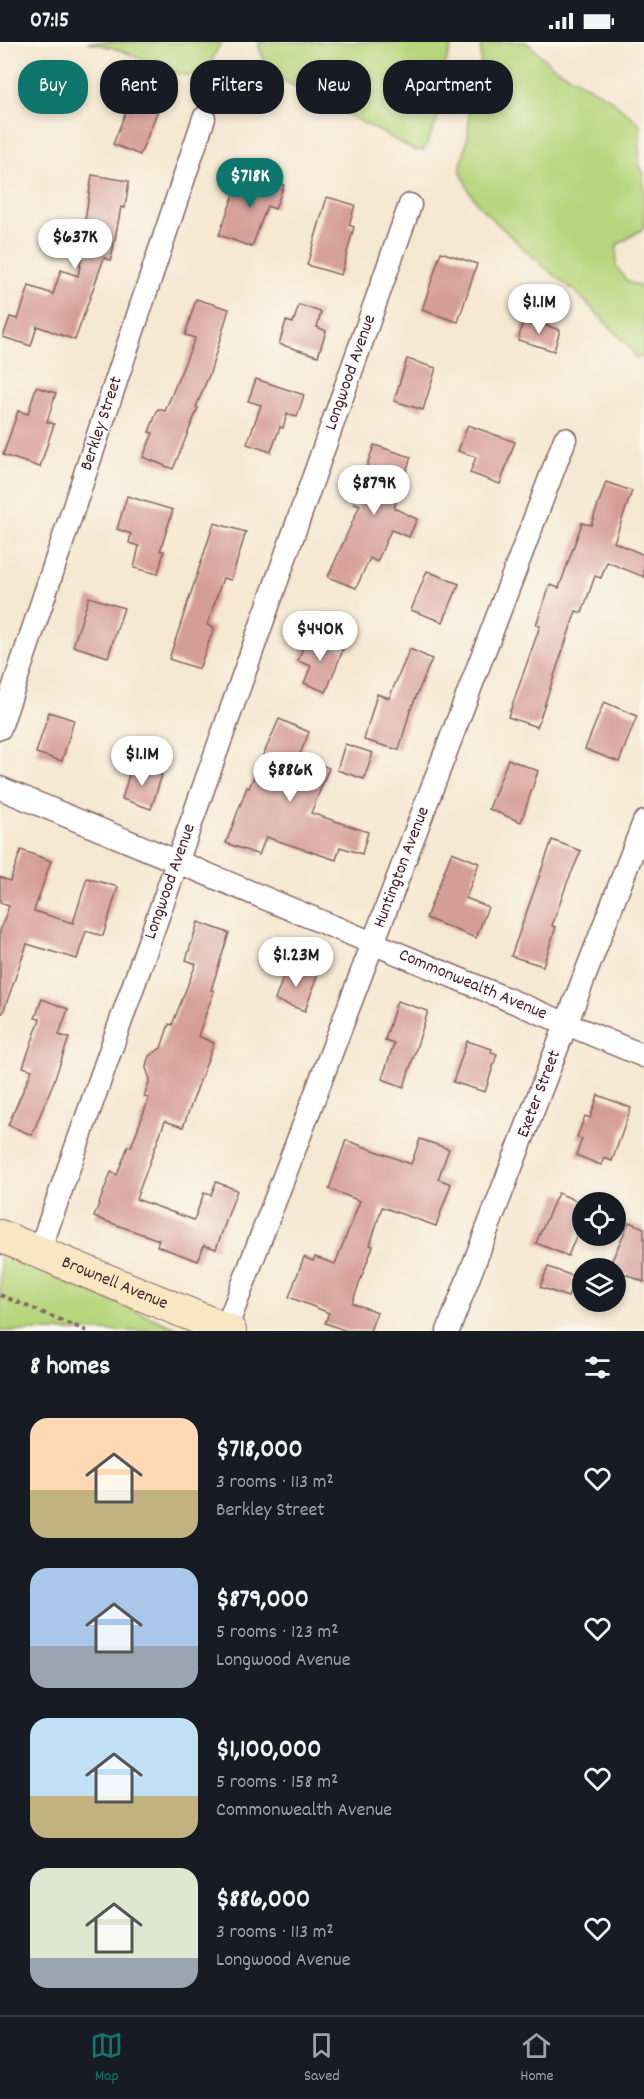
<!DOCTYPE html>
<meta charset="utf-8">
<style>
body{margin:0;font-family:Dekko,sans-serif;background:#20242c;color:#f1f3f6;height:100vh;display:flex;flex-direction:column;font-size:22px;white-space:nowrap}
*{box-sizing:border-box;margin:0}
p{font-size:20px;color:#9ea1a6}
.icon{flex:none;width:33px;height:33px;fill:none;stroke:currentColor;stroke-width:2;stroke-linecap:round;stroke-linejoin:round}
.map{position:relative;height:1289px;overflow:hidden}
.sheet{display:flex;flex-direction:column;background:#171b24;flex:1}
.sheet>*{flex:none}
.guide{position:absolute;left:18px;top:18px;width:609px;height:54px;display:flex;gap:12px}
.controls{position:absolute;left:572px;top:1150px;display:grid;gap:12px}
.controls a{display:grid;place-items:center;width:54px;height:54px;border-radius:50%;background:#171b24;box-shadow:0 3px 9px #0003;font-size:30px}
.price{position:absolute;translate:-50% -51px;padding:0 14px;border-radius:21px;background:#fff;color:#222;font-size:20px;line-height:39px;filter:drop-shadow(0 2px 3px #0008)}
.price::after{content:'';position:absolute;left:50%;top:36px;width:18px;height:14px;margin-left:-9px;background:inherit;clip-path:polygon(0 0,100% 0,50% 100%)}
.price.active{background:#0f766e;color:#fff}
ul{padding:0;list-style:none}
li{display:flex;align-items:center;gap:18px;height:150px;padding:0 30px}
li span{display:grid;place-items:center;flex:none;width:168px;height:120px;border-radius:18px;color:#555}
li>.icon{margin-inline-start:auto}
span .icon{width:72px;height:72px;fill:#fffc;stroke-width:1}
li b{font-size:26px}
h2{display:flex;justify-content:space-between;align-items:center;height:72px;padding:0 30px;font-size:26px}
.tag{padding:0 21px;border-radius:24px;background:#171b24;box-shadow:0 3px 9px #0003;font-size:21px;line-height:54px}
.tag.active{background:#0f766e;color:#fff}
.status{display:flex;justify-content:space-between;align-items:center;height:42px;padding:0 30px;background:#171b24;direction:ltr}
.status svg{height:16px;fill:currentColor}
.tabs{display:flex;justify-content:space-around;align-items:center;height:84px;border-top:2px solid #363941;background:#171b24;font-size:16px;color:#9ea1a6}
.tabs a{display:grid;justify-items:center;gap:3px}
.tabs .active{color:#0f766e}
.map>svg:first-child{display:block}
.green{fill:#b6d57c;stroke:#807a54;stroke-width:1.5}
.building{fill:#d59d97}
.lines{fill:none;stroke-linecap:round;stroke-linejoin:round}
.minor-casing{stroke:#866565;stroke-width:25}
.secondary-casing{stroke:#866565;stroke-width:34}
.path{stroke:#866565;stroke-width:4;stroke-dasharray:4.5 4.5;stroke-linecap:butt}
.minor{stroke:#fff;stroke-width:22}
.secondary{stroke:#f9e7c3;stroke-width:32}
.labels{text-anchor:middle;dominant-baseline:central;stroke-width:4.5;stroke-linejoin:round;paint-order:stroke}
.street-label{font-size:18px;fill:#4a1f2b;stroke:#fbf7ec}
</style>
<div class="status"><b>07:15</b><svg viewBox="0 0 49 12"><path d="M0 12V9h3v3zM5 12V6h3v6zM10 12V3h3v9zM15 12V0h3v12zM26 1h20v11H26zM47 4h2v5h-2z"/></svg></div>
<div class="map">
<svg width="644" height="1289" viewBox="0 0 644 1289">
<rect width="100%" height="100%" fill="#fbf7ec"/>
<filter id="ink" filterUnits="userSpaceOnUse"><feTurbulence type="fractalNoise" baseFrequency=".0167" numOctaves="2"/><feDisplacementMap in="SourceGraphic" scale="12" xChannelSelector="R" yChannelSelector="G"/><feConvolveMatrix kernelMatrix="1 2 1 2 8 2 1 2 1" color-interpolation-filters="sRGB"/></filter>
<filter id="wash" filterUnits="userSpaceOnUse"><feTurbulence type="fractalNoise" baseFrequency=".008" numOctaves="4" result="noise"/><feDisplacementMap in="SourceGraphic" scale="24" xChannelSelector="R" yChannelSelector="G"/><feGaussianBlur stdDeviation="1.35" result="paint"/><feColorMatrix in="noise" values="0 0 0 0 0 0 0 0 0 0 0 0 0 0 0 0 0 1.4 0 .05"/><feComposite in="paint" operator="in"/></filter>
<g filter="url(#wash)">
<rect width="100%" height="100%" fill="#f5e8d1"/>
<g class="green">
<path d="M 87,0 L 221,0 L 209,24 L 200,34 C 173,35 149,19 124,10 C 113,5 99,3 87,0 Z"/>
<path d="M 259,0 L 453,0 L 440,37 L 441,58 L 436,81 L 424,108 L 416,109 L 286,40 L 265,21 L 259,5 Z"/>
<path d="M 481,0 L 526,0 L 552,24 L 609,56 L 640,82 L 639,122 L 644,132 L 644,186 L 617,203 L 616,224 L 627,239 L 644,247 L 644,313 L 636,317 L 630,306 L 581,255 L 536,218 L 481,166 L 469,149 L 460,128 L 468,94 L 469,70 L 480,36 Z"/>
<path d="M 0,1212 L 183,1289 L 0,1289 Z"/>
</g>
<g id="blocks">
<g class="building">
<path d="M 133,52 L 160,63 L 140,113 L 113,102 Z"/>
<path d="M 251,131 L 284,143 L 275,167 L 267,164 L 252,205 L 219,193 L 235,149 L 243,152 Z"/>
<path d="M 92,133 L 129,139 L 125,166 L 121,165 L 111,218 L 104,216 L 75,298 L 37,284 L 31,304 L 3,295 L 10,275 L 18,277 L 29,244 L 53,252 L 61,228 L 78,234 L 87,186 L 84,185 Z"/>
<path d="M 327,155 L 355,163 L 349,183 L 354,185 L 341,233 L 307,223 Z"/>
<path d="M 441,210 L 477,222 L 458,280 L 422,268 Z"/>
<path d="M 196,257 L 229,267 L 210,331 L 196,365 L 198,366 L 173,427 L 143,415 L 153,391 L 149,390 L 158,367 L 165,369 L 195,296 L 185,293 Z"/>
<path d="M 299,263 L 321,270 L 317,285 L 326,289 L 318,314 L 279,302 L 286,279 L 293,281 Z"/>
<path d="M 524,277 L 560,288 L 554,309 L 518,298 Z"/>
<path d="M 407,317 L 436,326 L 423,368 L 394,359 Z"/>
<path d="M 256,337 L 304,353 L 297,375 L 287,372 L 283,386 L 280,385 L 271,410 L 247,402 L 261,363 L 248,359 Z"/>
<path d="M 36,345 L 56,351 L 47,380 L 54,382 L 40,425 L 3,413 L 18,369 L 28,372 Z"/>
<path d="M 468,383 L 515,400 L 500,442 L 470,431 L 476,415 L 458,409 Z"/>
<path d="M 374,403 L 411,415 L 394,466 L 417,477 L 409,495 L 391,488 L 377,520 L 370,516 L 356,546 L 328,535 L 360,463 L 354,461 Z"/>
<path d="M 606,440 L 632,449 L 614,500 L 644,513 L 644,535 L 607,520 L 601,536 L 595,534 L 582,571 L 576,569 L 537,685 L 508,675 L 540,584 L 536,583 L 550,543 L 559,546 L 582,481 L 591,483 Z"/>
<path d="M 127,454 L 173,468 L 160,509 L 164,509 L 158,532 L 134,526 L 139,504 L 129,501 L 131,492 L 117,487 Z"/>
<path d="M 214,481 L 246,490 L 231,538 L 223,536 L 207,583 L 214,586 L 199,627 L 169,617 Z"/>
<path d="M 427,529 L 459,542 L 443,580 L 411,568 Z"/>
<path d="M 89,555 L 124,566 L 108,615 L 73,604 Z"/>
<path d="M 307,594 L 343,608 L 326,650 L 304,641 L 311,624 L 298,619 Z"/>
<path d="M 410,607 L 432,617 L 410,669 L 399,708 L 364,698 L 377,652 L 389,656 Z"/>
<path d="M 604,660 L 637,674 L 619,720 L 585,707 Z"/>
<path d="M 49,670 L 74,678 L 62,719 L 36,711 Z"/>
<path d="M 279,677 L 309,690 L 299,715 L 329,726 L 311,771 L 368,790 L 362,812 L 340,805 L 336,818 L 266,795 L 259,813 L 226,801 L 247,745 L 249,746 Z"/>
<path d="M 345,702 L 373,711 L 364,737 L 337,728 Z"/>
<path d="M 508,717 L 538,729 L 521,780 L 489,767 Z"/>
<path d="M 132,723 L 162,733 L 151,767 L 122,757 Z"/>
<path d="M 552,798 L 581,809 L 567,841 L 552,884 L 556,885 L 543,924 L 511,914 Z"/>
<path d="M 21,808 L 51,819 L 34,869 L 73,881 L 87,836 L 118,845 L 103,894 L 86,889 L 77,917 L 27,902 L 3,971 L 0,971 L 0,889 L 9,864 L 0,861 L 0,835 L 10,839 Z"/>
<path d="M 452,810 L 479,821 L 466,856 L 488,865 L 476,896 L 426,876 Z"/>
<path d="M 198,880 L 229,891 L 211,948 L 214,949 L 198,994 L 214,1001 L 183,1085 L 165,1079 L 136,1157 L 194,1178 L 204,1151 L 211,1153 L 216,1140 L 237,1148 L 216,1207 L 204,1203 L 198,1219 L 157,1204 L 159,1198 L 94,1175 L 111,1130 L 117,1133 L 128,1104 L 131,1105 L 149,1056 L 144,1055 L 150,1037 L 146,1026 L 147,1020 L 149,1014 L 161,1006 L 169,982 L 172,983 L 196,922 L 186,918 Z"/>
<path d="M 287,924 L 317,934 L 305,969 L 275,958 Z"/>
<path d="M 42,957 L 68,967 L 59,993 L 69,996 L 54,1039 L 32,1093 L 8,1083 L 32,1028 L 23,1025 L 40,977 L 35,976 Z"/>
<path d="M 397,959 L 428,969 L 404,1045 L 382,1037 L 394,1001 L 385,998 Z"/>
<path d="M 467,999 L 492,1007 L 491,1010 L 497,1012 L 485,1050 L 453,1040 Z"/>
<path d="M 598,1053 L 631,1066 L 612,1119 L 604,1116 L 601,1123 L 576,1113 L 582,1097 L 577,1095 L 585,1074 L 590,1076 Z"/>
<path d="M 420,1097 L 449,1107 L 438,1137 L 451,1142 L 436,1184 L 382,1165 L 370,1203 L 373,1204 L 352,1261 L 377,1270 L 370,1289 L 347,1289 L 325,1281 L 329,1271 L 289,1255 L 304,1215 L 313,1219 L 315,1215 L 335,1222 L 360,1159 L 329,1147 L 346,1098 L 411,1122 Z"/>
<path d="M 558,1151 L 582,1161 L 582,1180 L 568,1214 L 536,1201 Z"/>
<path d="M 629,1180 L 644,1186 L 644,1240 L 609,1225 Z"/>
<path d="M 548,1225 L 573,1234 L 573,1242 L 568,1255 L 540,1245 Z"/>
</g>
</g>
</g>
<g filter="url(#ink)">
<use href="#blocks" fill-opacity="0" stroke="#866565" stroke-width="1.5"/>
<g class="lines">
<defs>
<g id="minor">
<path id="s1" d="M 0,686 L 204,76"/>
<path id="s2" d="M 0,746 L 644,1014"/>
<path id="s3" d="M 39,1210 L 410,163"/>
<path id="s4" d="M 226,1287 L 565,397"/>
<path id="s5" d="M 448,1289 L 644,780"/>
</g>
<g id="secondary">
<path id="s6" d="M 0,1194 L 230,1289"/>
</g>
</defs>
<use href="#minor" class="minor-casing"/>
<use href="#secondary" class="secondary-casing"/>
<path class="path" d="M 0,1253 L 87,1289"/>
<use href="#minor" class="minor"/>
<use href="#secondary" class="secondary"/>
</g>
</g>
<g class="labels">
<g class="street-label">
<text stroke="none"><textPath href="#s3" startOffset="933">Longwood Avenue</textPath></text>
<text stroke="none"><textPath href="#s1" startOffset="321">Berkley Street</textPath></text>
<text stroke="none"><textPath href="#s4" startOffset="494">Huntington Avenue</textPath></text>
<text stroke="none"><textPath href="#s3" startOffset="393">Longwood Avenue</textPath></text>
<text stroke="none"><textPath href="#s2" startOffset="512">Commonwealth Avenue</textPath></text>
<text stroke="none"><textPath href="#s5" startOffset="254">Exeter Street</textPath></text>
<text stroke="none"><textPath href="#s6" startOffset="124">Brownell Avenue</textPath></text>
</g>
</g>
</svg>
<div class="controls">
<a><svg class="icon" aria-label="locate" viewBox="0 0 24 24"><circle cx="12" cy="12" r="6"/><path d="M12 2v4M12 18v4M2 12h4M18 12h4"/></svg></a>
<a><svg class="icon" aria-label="layers" viewBox="0 0 24 24"><path d="M12 4l9 5-9 5-9-5zM3 14l9 5 9-5"/></svg></a>
</div>
<b class="price active" style="left:250px;top:167px">$718K</b>
<b class="price" style="left:75px;top:228px">$637K</b>
<b class="price" style="left:539px;top:293px">$1.1M</b>
<b class="price" style="left:374px;top:474px">$879K</b>
<b class="price" style="left:320px;top:620px">$440K</b>
<b class="price" style="left:142px;top:745px">$1.1M</b>
<b class="price" style="left:290px;top:761px">$886K</b>
<b class="price" style="left:296px;top:946px">$1.23M</b>
<div class="guide">
<a class="tag active">Buy</a>
<a class="tag">Rent</a>
<a class="tag">Filters</a>
<a class="tag">New</a>
<a class="tag">Apartment</a>
</div>
</div>
<section class="sheet">
<h2>8 homes<svg class="icon" aria-label="filters" viewBox="0 0 24 24"><path d="M4 7h16M4 17h16"/><circle cx="9" cy="7" r="2"/><circle cx="15" cy="17" r="2"/></svg></h2>
<ul>
<li><span style="background:linear-gradient(#ffd9b3 60%,#c2b280 0)"><svg class="icon" aria-label="home" viewBox="0 0 24 24"><path d="M3 11l9-7 9 7M6 9v11h12V9"/></svg></span><div><b>$718,000</b><p>3 rooms · 113 m²</p><p>Berkley Street</p></div><svg class="icon" aria-label="heart" viewBox="0 0 24 24"><path d="M12 20l-8-8c-3-5 5-10 8-4 3-6 11-1 8 4z"/></svg></li>
<li><span style="background:linear-gradient(#a9c7e8 65%,#9aa5b1 0)"><svg class="icon" aria-label="home" viewBox="0 0 24 24"><path d="M3 11l9-7 9 7M6 9v11h12V9"/></svg></span><div><b>$879,000</b><p>5 rooms · 123 m²</p><p>Longwood Avenue</p></div><svg class="icon" aria-label="heart" viewBox="0 0 24 24"><path d="M12 20l-8-8c-3-5 5-10 8-4 3-6 11-1 8 4z"/></svg></li>
<li><span style="background:linear-gradient(#bfe0f5 65%,#c2b280 0)"><svg class="icon" aria-label="home" viewBox="0 0 24 24"><path d="M3 11l9-7 9 7M6 9v11h12V9"/></svg></span><div><b>$1,100,000</b><p>5 rooms · 158 m²</p><p>Commonwealth Avenue</p></div><svg class="icon" aria-label="heart" viewBox="0 0 24 24"><path d="M12 20l-8-8c-3-5 5-10 8-4 3-6 11-1 8 4z"/></svg></li>
<li><span style="background:linear-gradient(#dfe7d0 75%,#9aa5b1 0)"><svg class="icon" aria-label="home" viewBox="0 0 24 24"><path d="M3 11l9-7 9 7M6 9v11h12V9"/></svg></span><div><b>$886,000</b><p>3 rooms · 113 m²</p><p>Longwood Avenue</p></div><svg class="icon" aria-label="heart" viewBox="0 0 24 24"><path d="M12 20l-8-8c-3-5 5-10 8-4 3-6 11-1 8 4z"/></svg></li>
</ul>
</section>
<nav class="tabs">
<a class="active"><svg class="icon" aria-label="map" viewBox="0 0 24 24"><path d="M3 6l6-2 6 2 6-2v14l-6 2-6-2-6 2zM9 4v14M15 6v14"/></svg>Map</a>
<a><svg class="icon" aria-label="saved" viewBox="0 0 24 24"><path d="M7 4h10v16l-5-4-5 4z"/></svg>Saved</a>
<a><svg class="icon" aria-label="home" viewBox="0 0 24 24"><path d="M3 11l9-7 9 7M6 9v11h12V9"/></svg>Home</a>
</nav>
